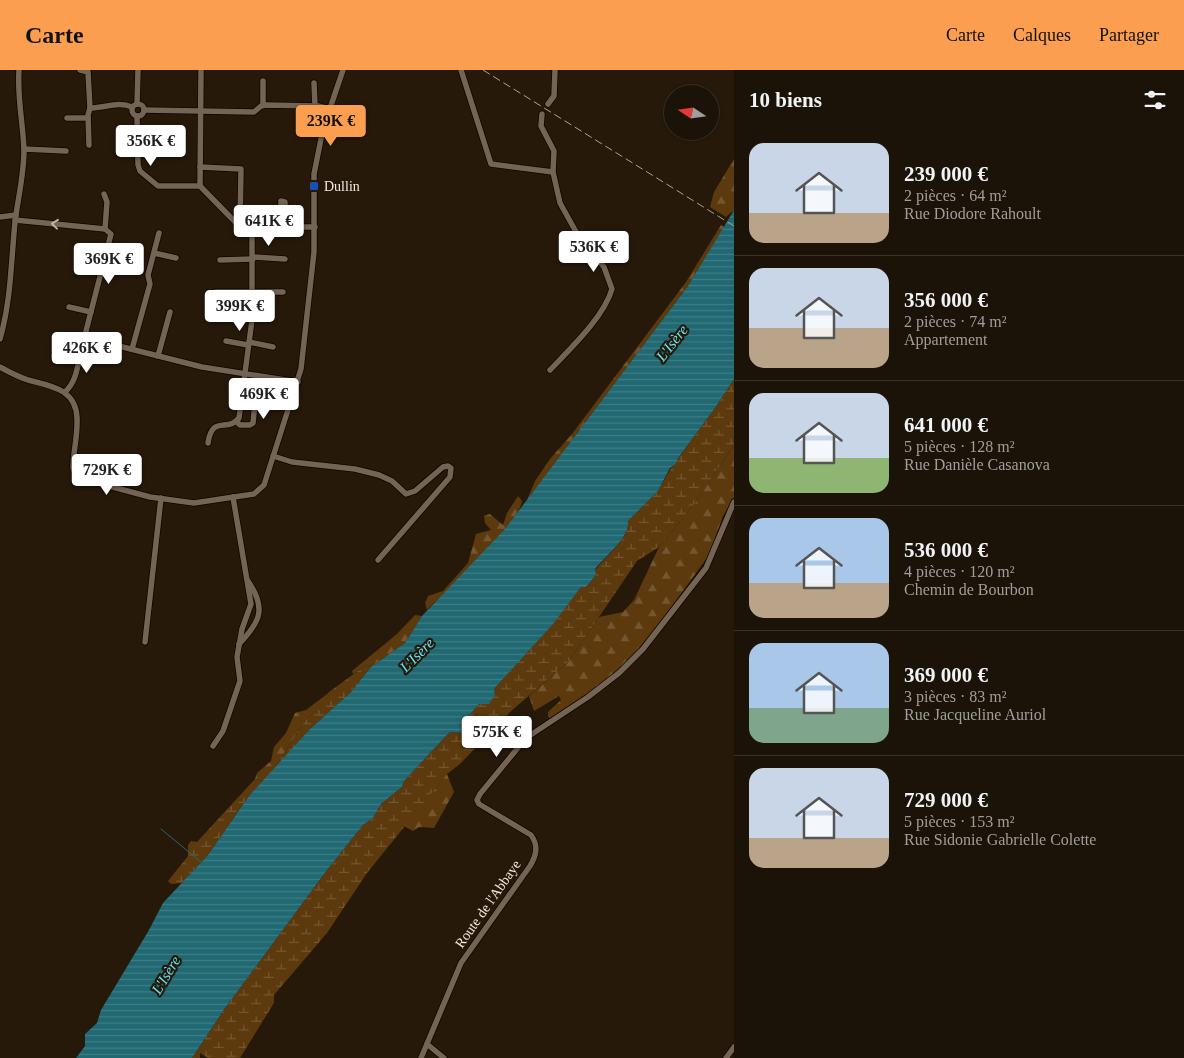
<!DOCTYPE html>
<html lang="fr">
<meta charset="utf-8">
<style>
body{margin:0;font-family:"Times New Roman",serif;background:#292016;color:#f1f3f6;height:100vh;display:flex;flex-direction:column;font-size:19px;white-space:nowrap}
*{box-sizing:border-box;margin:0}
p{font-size:16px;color:#a09e9c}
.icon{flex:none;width:28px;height:28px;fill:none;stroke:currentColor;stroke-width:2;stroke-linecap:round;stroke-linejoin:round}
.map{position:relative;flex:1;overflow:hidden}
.side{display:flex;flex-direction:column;background:#1c1308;width:450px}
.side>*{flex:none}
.needle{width:32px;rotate:283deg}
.controls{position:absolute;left:664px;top:15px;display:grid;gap:10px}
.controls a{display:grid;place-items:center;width:55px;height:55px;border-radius:50%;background:#1c1308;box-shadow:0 1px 4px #0004,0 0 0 1px #3a3229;font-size:25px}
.price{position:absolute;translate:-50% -42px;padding:0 11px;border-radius:5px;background:#fff;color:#222;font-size:16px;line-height:32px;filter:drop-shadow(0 1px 2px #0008)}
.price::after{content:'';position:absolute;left:50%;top:30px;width:15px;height:11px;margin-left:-8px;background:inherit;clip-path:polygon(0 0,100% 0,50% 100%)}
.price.active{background:#fb9e50;color:#111}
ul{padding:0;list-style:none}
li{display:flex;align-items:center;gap:15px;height:125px;padding:0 15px}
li+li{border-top:1px solid #3a3229}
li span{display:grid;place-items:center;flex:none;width:140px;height:100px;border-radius:15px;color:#555}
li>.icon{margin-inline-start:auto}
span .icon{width:60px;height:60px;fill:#fffc;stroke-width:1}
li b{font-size:21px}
h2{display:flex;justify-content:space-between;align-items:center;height:60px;padding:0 15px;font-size:21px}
header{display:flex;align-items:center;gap:30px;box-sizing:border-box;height:70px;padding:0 25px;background:#fb9e50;color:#111}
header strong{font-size:24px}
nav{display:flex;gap:28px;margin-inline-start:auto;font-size:18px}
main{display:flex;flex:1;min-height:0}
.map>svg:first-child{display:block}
.forest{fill:url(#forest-firs)}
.wetland{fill:url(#wetland-marsh)}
.water{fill:url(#water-rules)}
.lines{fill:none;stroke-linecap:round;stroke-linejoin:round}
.stream{stroke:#206872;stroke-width:1}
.minor-casing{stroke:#0e0400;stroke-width:7}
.minor{stroke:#746453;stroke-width:5.5}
.rail{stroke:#aba095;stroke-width:1;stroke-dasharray:8 4;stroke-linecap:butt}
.oneway{stroke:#bfb3a7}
.transit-dot{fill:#1a4fb4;stroke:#26190a;stroke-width:2}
.labels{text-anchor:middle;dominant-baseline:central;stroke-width:4.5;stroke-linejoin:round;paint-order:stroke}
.poi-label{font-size:14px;fill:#f1e8df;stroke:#26190a;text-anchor:start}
.street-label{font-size:14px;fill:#f1e8df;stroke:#26190a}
.water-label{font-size:15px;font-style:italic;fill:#62e6fa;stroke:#26190a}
</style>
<header>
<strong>Carte</strong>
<nav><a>Carte</a><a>Calques</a><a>Partager</a></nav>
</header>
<main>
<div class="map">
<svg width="734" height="988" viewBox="0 0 734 988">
<defs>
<pattern id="forest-firs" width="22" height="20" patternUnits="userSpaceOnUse" patternTransform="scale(1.25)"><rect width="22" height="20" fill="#5c3a0d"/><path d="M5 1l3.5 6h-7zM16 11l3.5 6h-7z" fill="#745630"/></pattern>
<pattern id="wetland-marsh" width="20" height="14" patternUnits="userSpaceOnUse" patternTransform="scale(1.25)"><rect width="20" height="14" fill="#5c3a0d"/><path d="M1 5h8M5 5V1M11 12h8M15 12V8" fill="none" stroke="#745630"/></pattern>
<pattern id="water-rules" width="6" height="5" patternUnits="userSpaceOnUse" patternTransform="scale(1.25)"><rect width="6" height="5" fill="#206872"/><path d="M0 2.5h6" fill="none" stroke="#417e86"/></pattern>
</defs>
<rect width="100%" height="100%" fill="#26190a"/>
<g class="forest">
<path d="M 734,89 L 734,140 L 726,147 L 710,137 L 714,122 Z"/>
<path d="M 721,155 L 724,157 L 688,216 L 527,430 L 535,411 L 550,389 L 572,364 L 686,212 Z"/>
<path d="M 734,375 L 734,428 L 723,446 L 709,485 L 657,557 L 619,601 L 553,650 L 548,647 L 548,642 L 561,630 L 559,626 L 534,641 L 529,626 L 569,591 L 599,547 L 623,542 L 634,530 L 659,477 L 695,433 Z"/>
<path d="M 518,426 L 522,431 C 519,454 447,520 427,540 L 425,533 L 428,526 L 443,521 L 468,493 L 476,464 L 491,460 L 485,453 L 484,446 L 490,444 L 503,455 L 507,443 Z"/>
<path d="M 415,545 L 422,546 L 405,573 L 371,597 L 366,595 L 353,604 L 352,601 L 397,564 Z"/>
<path d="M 327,624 L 331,628 L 306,649 L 270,705 L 264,711 L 255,709 L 257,703 L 271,691 L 274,677 L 286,663 L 295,643 L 306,640 Z"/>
<path d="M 447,704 L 454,722 L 434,758 L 419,757 L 413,761 L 404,756 Z"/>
</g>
<g class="wetland">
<path d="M 734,309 L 734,375 L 695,433 L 659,477 L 637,491 L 569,591 L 510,642 L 460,694 L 447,704 L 367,803 L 327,863 L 274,925 L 274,933 L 240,988 L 208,988 L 200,983 L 200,988 L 192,988 L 223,941 L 327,800 L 363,755 L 373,748 L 381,734 L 402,717 L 404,711 L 445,667 L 450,662 L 466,663 L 467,660 L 460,656 L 479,634 L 495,625 L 494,619 L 552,554 L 581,517 L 586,517 L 596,505 L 595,500 C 605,487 630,468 628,451 L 658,421 L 671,398 L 676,394 L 678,388 L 715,338 Z"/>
<path d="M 366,595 L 371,597 L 351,622 L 310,659 L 270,705 L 306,649 L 330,628 L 327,624 L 329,622 Z"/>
<path d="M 255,709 L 264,711 L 249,726 L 208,785 L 182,813 L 171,814 L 168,811 L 188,786 L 188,775 L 191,771 L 197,772 Z"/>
</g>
<path class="water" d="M 734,140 L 734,309 L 715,338 L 678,388 L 676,394 L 670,398 L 658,421 L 628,451 C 630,468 605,486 595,499 L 596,505 L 586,517 L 581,517 L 553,554 L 494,619 L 495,625 L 489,634 L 479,634 L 461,655 L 467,661 L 466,663 L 450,662 L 445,667 L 404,711 L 402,717 L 381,734 L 373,748 L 363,755 L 327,800 L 223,941 L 192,988 L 76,988 L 85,976 L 85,964 L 97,953 L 101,940 L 149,860 L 163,833 L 208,785 L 249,726 L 310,659 L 351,622 L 371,597 L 405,573 L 422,546 L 505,459 L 688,216 Z"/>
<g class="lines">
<path class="stream" d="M 161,759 L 201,792"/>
<defs>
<g id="minor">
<path d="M 80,0 L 88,2 L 90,38 C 105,38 118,31 132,37"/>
<path d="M 461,0 L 491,94 L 553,102"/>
<path d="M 314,13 L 315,36"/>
<circle cx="138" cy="40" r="6"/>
<path d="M 137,34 L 138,0"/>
<path d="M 548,34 L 554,26 L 555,0"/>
<path d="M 263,35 L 263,11"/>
<path d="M 144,40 L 254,42 L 261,36 L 266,35 L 318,36 L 330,39"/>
<path d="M 542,44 L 541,56 L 554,81 L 553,102 L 560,133 L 580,169 L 604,197 L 612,219 C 604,247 570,279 550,300"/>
<path d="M 137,47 L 138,95 L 140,101 L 158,116 L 200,116"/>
<path d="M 67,48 L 88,48"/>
<path d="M 89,75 L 88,45 L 90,38"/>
<path d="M 24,79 L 66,81"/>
<path d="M 200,97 L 241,99 L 240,157"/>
<path d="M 200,116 L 240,157 L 315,157"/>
<path d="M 200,116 L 201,0"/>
<path d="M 104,124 L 107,132 L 105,159"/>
<path d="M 0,147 L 16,145"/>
<path d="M 15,150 L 105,159 L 111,164 L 86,261 L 87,268 C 76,284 81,308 65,322"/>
<path d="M 280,158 L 281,131 L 285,132 L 285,158"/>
<path d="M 154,183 L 176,188"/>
<path d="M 253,187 L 285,189"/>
<path d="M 220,190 L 253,189"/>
<path d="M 216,222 L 283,222"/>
<path d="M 69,237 L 91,242"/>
<path d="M 59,267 L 54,286 L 79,292"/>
<path d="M 87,268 L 202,297 L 298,312"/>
<path d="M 0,269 C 11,231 11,192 15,152 C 18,128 24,104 24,80 C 23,53 17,27 19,0"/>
<path d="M 226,271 L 248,275"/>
<path d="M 249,272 L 273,277"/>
<path d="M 132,279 L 150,214 L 148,205 L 159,163"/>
<path d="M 158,286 L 170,242"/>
<path d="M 0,297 C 9,302 19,307 28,310 C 51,316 76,319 77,348 C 78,365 73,382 73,398 L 75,403 L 83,409 L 150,427 L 194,433 L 254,424 L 264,415 L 301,299 L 314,182 L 314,104 L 323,59 L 343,0"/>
<path d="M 236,351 L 240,355 L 250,355 L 253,353 L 255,333 L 241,330"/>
<path d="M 208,373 C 212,344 228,363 239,348 L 252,250 L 252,158"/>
<path d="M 273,386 L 292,392 L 355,399 L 379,405 L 392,411 L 406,424 L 415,421 L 443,397 L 448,396 L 451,398 L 450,407 L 378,490"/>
<path d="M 145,572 L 161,428"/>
<path d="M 239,574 C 260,552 267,539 248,511"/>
<path d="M 213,676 L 223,661 L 240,611 L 237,587 L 242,559 L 251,534 L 233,427"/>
<path d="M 427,974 L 444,988"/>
<path d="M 421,988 L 461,893 L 530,796 C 536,786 539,776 531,765 L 479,734 L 477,730 L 480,724 L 526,668 L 588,627 L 619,603 L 643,579 L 706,498 L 734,432"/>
<path d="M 726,988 L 734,977"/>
</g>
</defs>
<use href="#minor" class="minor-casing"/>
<use href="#minor" class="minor"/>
<path class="rail" d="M 483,0 L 734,156"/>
</g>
<defs><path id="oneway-chevron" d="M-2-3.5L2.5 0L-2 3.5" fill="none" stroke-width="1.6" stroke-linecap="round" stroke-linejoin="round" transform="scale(1.25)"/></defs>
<use class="oneway" href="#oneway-chevron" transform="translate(55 154) rotate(-174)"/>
<rect class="transit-dot" x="309" y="111" width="10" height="10" rx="2.5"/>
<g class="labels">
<g class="poi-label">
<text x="324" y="116">Dullin</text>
</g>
<g class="street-label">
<text transform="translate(488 834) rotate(-55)">Route de l'Abbaye</text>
</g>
<g class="water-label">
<text transform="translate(672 273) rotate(-52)">L'Isère</text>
<text transform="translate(417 585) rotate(-45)">L'Isère</text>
<text transform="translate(166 905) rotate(-59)">L'Isère</text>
</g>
</g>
</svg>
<div class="controls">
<a><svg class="needle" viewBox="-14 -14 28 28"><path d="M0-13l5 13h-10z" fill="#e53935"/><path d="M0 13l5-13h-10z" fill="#a09e9c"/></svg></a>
</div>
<b class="price active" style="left:331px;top:77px">239K €</b>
<b class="price" style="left:151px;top:97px">356K €</b>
<b class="price" style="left:269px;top:177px">641K €</b>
<b class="price" style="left:594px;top:203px">536K €</b>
<b class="price" style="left:109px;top:215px">369K €</b>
<b class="price" style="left:240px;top:262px">399K €</b>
<b class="price" style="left:87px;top:304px">426K €</b>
<b class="price" style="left:264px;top:350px">469K €</b>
<b class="price" style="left:107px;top:426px">729K €</b>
<b class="price" style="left:497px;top:688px">575K €</b>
</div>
<section class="side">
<h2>10 biens<svg class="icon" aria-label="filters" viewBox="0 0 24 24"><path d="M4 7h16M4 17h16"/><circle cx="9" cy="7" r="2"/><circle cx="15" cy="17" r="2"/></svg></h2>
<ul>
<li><span style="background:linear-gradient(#c9d6e8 70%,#b9a48a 0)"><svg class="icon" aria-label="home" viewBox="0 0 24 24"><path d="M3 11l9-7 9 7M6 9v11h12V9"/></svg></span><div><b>239 000 €</b><p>2 pièces · 64 m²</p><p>Rue Diodore Rahoult</p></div></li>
<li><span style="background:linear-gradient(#c9d6e8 60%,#b9a48a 0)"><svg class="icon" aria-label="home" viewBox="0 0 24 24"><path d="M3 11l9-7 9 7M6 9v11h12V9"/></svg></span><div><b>356 000 €</b><p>2 pièces · 74 m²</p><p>Appartement</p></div></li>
<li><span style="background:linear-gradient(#c9d6e8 65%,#8fb573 0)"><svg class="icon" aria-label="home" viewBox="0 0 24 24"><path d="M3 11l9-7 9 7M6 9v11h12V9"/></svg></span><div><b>641 000 €</b><p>5 pièces · 128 m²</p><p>Rue Danièle Casanova</p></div></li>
<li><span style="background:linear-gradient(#a9c7e8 65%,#b9a48a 0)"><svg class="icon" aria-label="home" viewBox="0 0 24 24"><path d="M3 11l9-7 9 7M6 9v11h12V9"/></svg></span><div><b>536 000 €</b><p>4 pièces · 120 m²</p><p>Chemin de Bourbon</p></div></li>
<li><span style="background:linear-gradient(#a9c7e8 65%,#7fa58c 0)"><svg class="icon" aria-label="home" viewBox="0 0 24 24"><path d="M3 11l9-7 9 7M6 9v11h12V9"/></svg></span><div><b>369 000 €</b><p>3 pièces · 83 m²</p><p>Rue Jacqueline Auriol</p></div></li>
<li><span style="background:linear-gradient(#c9d6e8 70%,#b9a48a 0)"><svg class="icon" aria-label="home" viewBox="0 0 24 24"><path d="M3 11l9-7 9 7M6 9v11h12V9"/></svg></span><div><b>729 000 €</b><p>5 pièces · 153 m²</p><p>Rue Sidonie Gabrielle Colette</p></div></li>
</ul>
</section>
</main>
